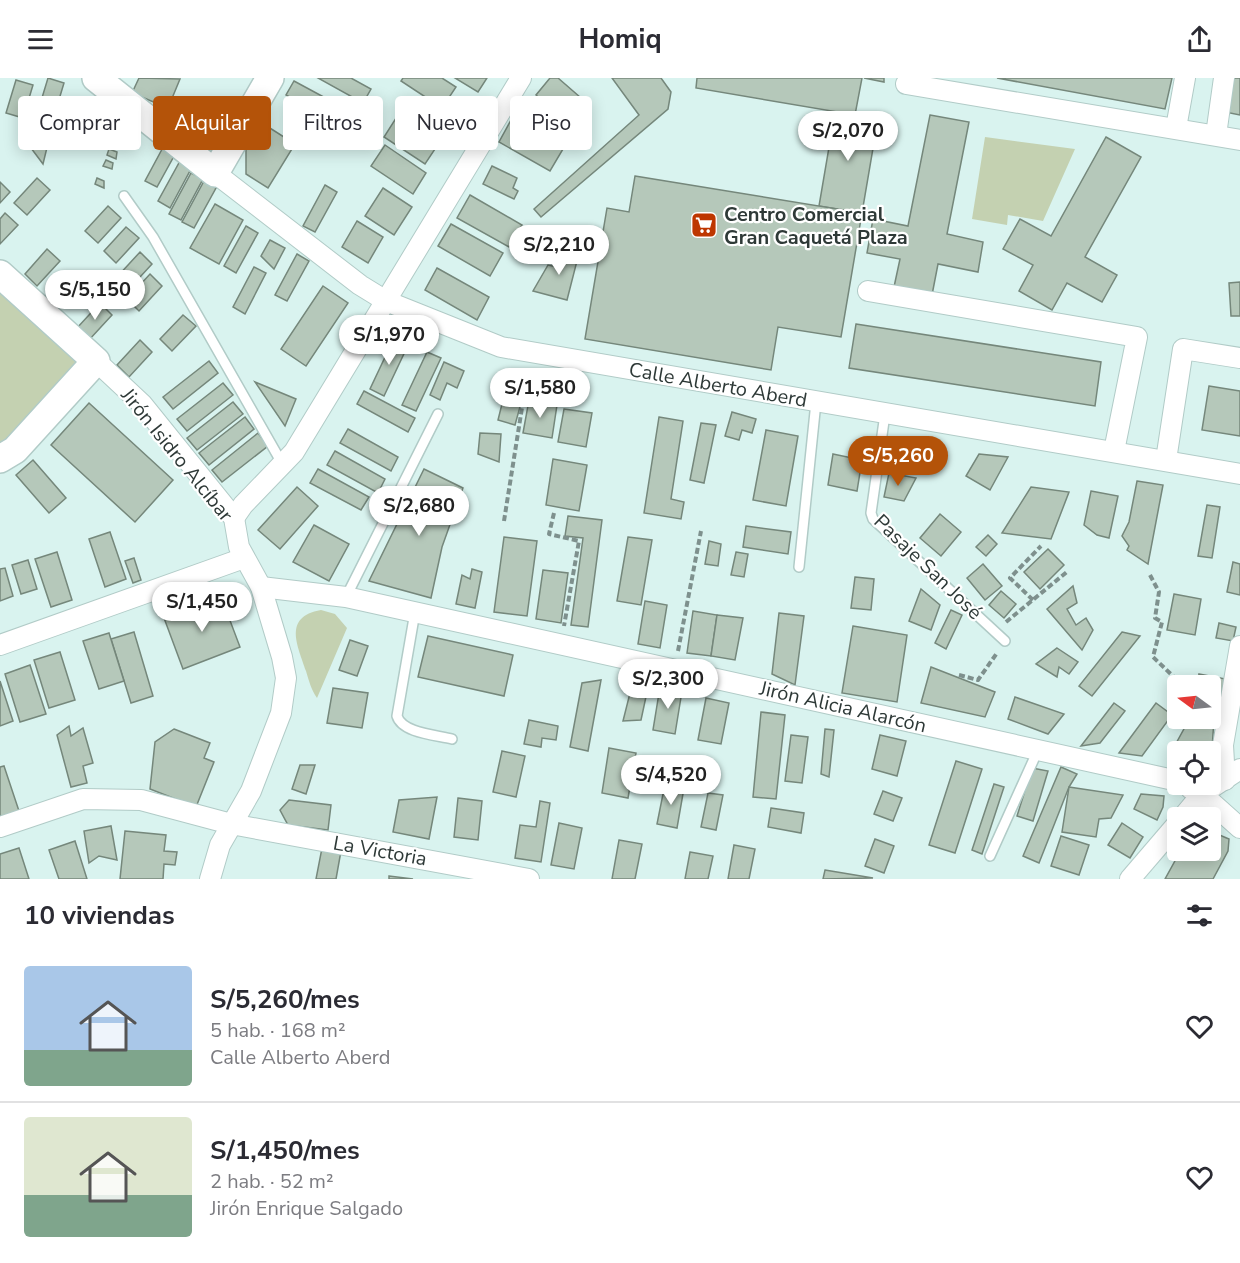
<!DOCTYPE html>
<html lang="es">
<meta charset="utf-8">
<style>
body{margin:0;font-family:"Nunito Sans",sans-serif;background:#f2f2f3;color:#2b2b33;height:100vh;display:flex;flex-direction:column;font-size:22px;white-space:nowrap}
*{box-sizing:border-box;margin:0}
p{font-size:20px;color:#7c7c81}
.icon{flex:none;width:33px;height:33px;fill:none;stroke:currentColor;stroke-width:2;stroke-linecap:round;stroke-linejoin:round}
.map{position:relative;height:801px;overflow:hidden}
.side{display:flex;flex-direction:column;background:#fff;flex:1}
.side>*{flex:none}
.top-card{position:absolute;left:18px;top:18px;width:600px;height:54px;display:flex;gap:12px}
.needle{width:39px;rotate:285deg}
.buttons{position:absolute;left:1167px;top:597px;display:grid;gap:12px}
.buttons a{display:grid;place-items:center;width:54px;height:54px;border-radius:6px;background:#fff;box-shadow:0 3px 15px #0003;font-size:30px}
.price{position:absolute;translate:-50% -51px;padding:0 14px;border-radius:21px;background:#fff;color:#222;font-size:20px;line-height:39px;filter:drop-shadow(0 2px 3px #0008)}
.price::after{content:'';position:absolute;left:50%;top:36px;width:18px;height:14px;margin-left:-9px;background:inherit;clip-path:polygon(0 0,100% 0,50% 100%)}
.price.on{background:#b45309;color:#fff}
ul{padding:0;list-style:none}
li{display:flex;align-items:center;gap:18px;height:150px;padding:0 24px}
li+li{border-top:2px solid #e1e1e2}
li span{display:grid;place-items:center;flex:none;width:168px;height:120px;border-radius:6px;color:#555}
li>.icon{margin-inline-start:auto}
span .icon{width:72px;height:72px;fill:#fffc;stroke-width:1}
li b{font-size:26px}
h2{display:flex;justify-content:space-between;align-items:center;height:72px;padding:0 24px;font-size:26px}
.tag{padding:0 21px;border-radius:6px;background:#fff;box-shadow:0 3px 15px #0003;font-size:21px;line-height:54px}
.tag.on{background:#b45309;color:#fff}
header{display:flex;justify-content:space-between;align-items:center;height:78px;padding:0 24px;background:#fff;font-size:27px;font-weight:700}
.map>svg:first-child{display:block}
.green{fill:#c4d1b1}
.building{fill:#b5c8ba;stroke:#75877b;stroke-width:1.5}
.lines{fill:none;stroke-linecap:round;stroke-linejoin:round}
.lane-casing{stroke:#b1cbc7;stroke-width:12}
.street-casing{stroke:#b1cbc7;stroke-width:22}
.secondary-casing{stroke:#b1cbc7;stroke-width:30}
.path{stroke:#7e908d;stroke-width:4;stroke-dasharray:6 3;stroke-linecap:butt}
.lane{stroke:#fff;stroke-width:9}
.street{stroke:#fff;stroke-width:20}
.secondary{stroke:#fff;stroke-width:27}
.labels{text-anchor:middle;dominant-baseline:central;stroke-width:4.5;stroke-linejoin:round;paint-order:stroke}
.poi-label{font-size:20px;font-weight:bold;fill:#2e3937;stroke:#fff;text-anchor:start}
.street-label{font-size:20px;fill:#2e3937;stroke:#fff}
</style>
<header><svg class="icon" aria-label="menu" viewBox="0 0 24 24"><path d="M4 6h16M4 12h16M4 18h16"/></svg>Homiq<svg class="icon" aria-label="share" viewBox="0 0 24 24"><path d="M12 15V3M7 8l5-5 5 5M5 13v7h14v-7"/></svg></header>
<div class="map">
<svg width="1240" height="801" viewBox="0 0 1240 801">
<rect width="100%" height="100%" fill="#d9f3ef"/>
<g class="green">
<path d="M 985,59 L 1075,71 L 1043,143 L 1008,137 L 1007,147 L 972,141 Z"/>
<path d="M 0,195 L 96,283 L 0,381 Z"/>
<path d="M 321,532 L 335,536 L 347,550 L 317,620 C 311,611 309,603 306,593 C 298,568 282,539 321,532 Z"/>
</g>
<g class="building">
<path d="M 48,0 L 64,5 L 54,38 L 38,33 Z"/>
<path d="M 139,0 L 180,1 L 168,30 L 132,15 Z"/>
<path d="M 318,0 L 351,0 L 371,11 L 363,25 Z"/>
<path d="M 403,0 L 442,0 L 456,9 L 442,30 L 401,3 Z"/>
<path d="M 455,0 L 487,0 L 478,14 Z"/>
<path d="M 550,0 L 558,0 L 588,26 L 581,35 L 574,28 L 563,41 L 536,17 Z"/>
<path d="M 612,0 L 661,0 L 671,14 L 668,31 L 541,139 L 534,131 L 639,37 Z"/>
<path d="M 697,0 L 862,0 L 855,37 L 696,10 Z"/>
<path d="M 864,0 L 884,0 L 884,4 Z"/>
<path d="M 997,0 L 1172,0 L 1165,31 Z"/>
<path d="M 1230,0 L 1240,0 L 1240,37 L 1225,34 Z"/>
<path d="M 16,2 L 33,7 L 23,40 L 6,35 Z"/>
<path d="M 294,3 L 359,38 L 351,52 L 286,17 Z"/>
<path d="M 75,24 L 107,36 L 100,52 L 69,40 Z"/>
<path d="M 193,29 L 219,42 L 208,63 L 182,50 Z"/>
<path d="M 835,34 L 878,41 L 862,135 L 819,128 Z"/>
<path d="M 398,37 L 439,65 L 425,86 L 384,59 Z"/>
<path d="M 930,37 L 969,44 L 947,156 L 983,164 L 978,194 L 938,186 L 932,217 L 894,209 L 900,181 L 867,175 L 873,141 L 908,148 Z"/>
<path d="M 511,42 L 563,71 L 550,93 L 499,64 Z"/>
<path d="M 262,45 L 295,66 L 268,110 L 246,96 L 246,71 Z"/>
<path d="M 115,50 L 122,53 L 122,60 L 112,56 Z"/>
<path d="M 34,54 L 50,57 L 43,86 L 31,70 Z"/>
<path d="M 1106,59 L 1141,79 L 1085,179 L 1117,197 L 1102,224 L 1067,205 L 1052,232 L 1019,213 L 1033,187 L 1003,171 L 1020,141 L 1051,158 Z"/>
<path d="M 113,61 L 120,64 L 119,71 L 110,67 Z"/>
<path d="M 167,62 L 179,69 L 157,109 L 145,103 Z"/>
<path d="M 385,67 L 426,95 L 413,116 L 371,88 Z"/>
<path d="M 109,71 L 117,74 L 116,81 L 107,77 Z"/>
<path d="M 106,82 L 113,85 L 112,91 L 103,88 Z"/>
<path d="M 180,83 L 192,89 L 170,130 L 158,123 Z"/>
<path d="M 492,88 L 517,100 L 513,110 L 518,113 L 514,121 L 483,106 Z"/>
<path d="M 191,95 L 203,101 L 181,142 L 169,136 Z"/>
<path d="M 635,98 L 862,135 L 841,259 L 778,249 L 771,292 L 585,261 L 607,130 L 629,134 Z"/>
<path d="M 37,100 L 50,112 L 27,137 L 14,125 Z"/>
<path d="M 97,100 L 104,103 L 104,110 L 95,106 Z"/>
<path d="M 204,103 L 216,110 L 194,150 L 182,144 Z"/>
<path d="M 0,104 L 10,114 L 0,125 Z"/>
<path d="M 325,107 L 337,114 L 315,154 L 303,148 Z"/>
<path d="M 383,110 L 412,129 L 394,157 L 365,138 Z"/>
<path d="M 470,117 L 522,147 L 509,169 L 457,140 Z"/>
<path d="M 215,126 L 243,142 L 219,186 L 190,170 Z"/>
<path d="M 108,128 L 121,140 L 98,165 L 85,153 Z"/>
<path d="M 5,135 L 18,147 L 0,166 L 0,141 Z"/>
<path d="M 357,143 L 383,159 L 368,185 L 342,169 Z"/>
<path d="M 451,146 L 503,175 L 490,198 L 438,168 Z"/>
<path d="M 246,148 L 258,155 L 236,195 L 224,188 Z"/>
<path d="M 126,149 L 139,160 L 116,185 L 104,173 Z"/>
<path d="M 270,162 L 285,170 L 274,191 L 261,178 Z"/>
<path d="M 561,170 L 579,175 L 567,222 L 533,213 L 548,187 L 557,189 Z"/>
<path d="M 47,171 L 60,183 L 37,208 L 25,196 Z"/>
<path d="M 140,174 L 152,186 L 129,211 L 117,199 Z"/>
<path d="M 297,176 L 309,183 L 287,223 L 275,217 Z"/>
<path d="M 254,189 L 266,195 L 245,236 L 233,229 Z"/>
<path d="M 437,190 L 489,219 L 477,242 L 425,212 Z"/>
<path d="M 150,196 L 162,208 L 139,233 L 127,221 Z"/>
<path d="M 1240,204 L 1240,238 L 1231,238 L 1229,205 Z"/>
<path d="M 323,208 L 348,225 L 306,288 L 281,271 Z"/>
<path d="M 100,225 L 112,237 L 89,262 L 77,250 Z"/>
<path d="M 183,237 L 196,248 L 172,273 L 160,261 Z"/>
<path d="M 856,246 L 1101,284 L 1095,328 L 849,290 Z"/>
<path d="M 395,258 L 409,265 L 384,318 L 370,311 Z"/>
<path d="M 140,262 L 152,274 L 129,299 L 117,287 Z"/>
<path d="M 427,274 L 441,280 L 416,333 L 402,327 Z"/>
<path d="M 209,283 L 218,295 L 173,331 L 163,319 Z"/>
<path d="M 444,284 L 464,293 L 457,310 L 447,305 L 440,322 L 430,317 Z"/>
<path d="M 255,304 L 296,321 L 285,348 Z"/>
<path d="M 223,305 L 233,317 L 187,353 L 177,341 Z"/>
<path d="M 1209,308 L 1240,313 L 1240,358 L 1202,352 Z"/>
<path d="M 506,310 L 524,314 L 515,347 L 498,342 Z"/>
<path d="M 364,313 L 415,340 L 408,354 L 357,326 Z"/>
<path d="M 529,322 L 557,327 L 552,360 L 523,355 Z"/>
<path d="M 233,324 L 243,336 L 197,372 L 187,360 Z"/>
<path d="M 89,325 L 173,402 L 135,444 L 51,367 Z"/>
<path d="M 564,331 L 592,335 L 586,369 L 558,364 Z"/>
<path d="M 732,334 L 756,341 L 752,355 L 742,352 L 739,362 L 725,358 Z"/>
<path d="M 245,339 L 254,351 L 209,387 L 199,375 Z"/>
<path d="M 659,339 L 683,343 L 671,421 L 684,424 L 681,441 L 644,435 Z"/>
<path d="M 701,345 L 716,347 L 704,405 L 690,402 Z"/>
<path d="M 348,351 L 398,379 L 391,393 L 340,365 Z"/>
<path d="M 766,352 L 798,358 L 786,428 L 753,422 Z"/>
<path d="M 258,355 L 268,368 L 222,404 L 212,392 Z"/>
<path d="M 480,355 L 501,356 L 499,384 L 478,376 Z"/>
<path d="M 335,373 L 385,401 L 378,415 L 327,387 Z"/>
<path d="M 833,376 L 862,382 L 857,413 L 828,407 Z"/>
<path d="M 979,376 L 1008,379 L 990,412 L 966,398 Z"/>
<path d="M 553,381 L 587,387 L 579,433 L 546,427 Z"/>
<path d="M 33,382 L 66,420 L 49,435 L 16,397 Z"/>
<path d="M 318,391 L 369,419 L 361,432 L 310,405 Z"/>
<path d="M 424,391 L 463,410 L 442,469 L 431,520 L 369,503 Z"/>
<path d="M 889,395 L 916,400 L 904,423 L 884,419 Z"/>
<path d="M 1137,403 L 1163,407 L 1148,486 L 1127,472 L 1129,468 L 1122,458 L 1129,444 Z"/>
<path d="M 297,409 L 318,428 L 280,471 L 258,452 Z"/>
<path d="M 1031,409 L 1069,414 L 1051,461 L 1002,455 Z"/>
<path d="M 1091,413 L 1118,418 L 1109,460 L 1097,457 L 1084,447 Z"/>
<path d="M 1207,427 L 1220,429 L 1212,480 L 1198,478 Z"/>
<path d="M 940,436 L 961,454 L 941,478 L 920,460 Z"/>
<path d="M 568,438 L 602,442 L 588,549 L 571,547 L 583,460 L 565,458 Z"/>
<path d="M 314,447 L 349,466 L 329,503 L 293,484 Z"/>
<path d="M 746,448 L 791,454 L 788,476 L 743,469 Z"/>
<path d="M 110,454 L 126,501 L 105,509 L 89,461 Z"/>
<path d="M 988,457 L 997,466 L 986,478 L 976,469 Z"/>
<path d="M 504,459 L 537,463 L 527,538 L 494,534 Z"/>
<path d="M 628,459 L 652,462 L 641,527 L 617,523 Z"/>
<path d="M 709,463 L 721,466 L 718,488 L 705,486 Z"/>
<path d="M 1048,471 L 1064,487 L 1040,511 L 1024,494 Z"/>
<path d="M 57,474 L 72,522 L 51,529 L 35,481 Z"/>
<path d="M 736,474 L 748,476 L 744,499 L 731,497 Z"/>
<path d="M 134,480 L 141,502 L 133,505 L 125,483 Z"/>
<path d="M 28,482 L 37,511 L 21,516 L 12,487 Z"/>
<path d="M 1233,484 L 1240,486 L 1240,517 L 1227,514 Z"/>
<path d="M 983,486 L 1002,508 L 985,522 L 967,500 Z"/>
<path d="M 5,490 L 13,518 L 0,523 L 0,491 Z"/>
<path d="M 472,491 L 482,494 L 475,530 L 456,526 L 462,497 L 470,501 Z"/>
<path d="M 543,492 L 568,495 L 561,545 L 536,541 Z"/>
<path d="M 855,499 L 874,501 L 871,532 L 851,530 Z"/>
<path d="M 1073,508 L 1077,525 L 1067,531 L 1076,547 L 1086,540 L 1093,552 L 1082,572 L 1047,531 Z"/>
<path d="M 921,511 L 940,527 L 931,552 L 909,543 Z"/>
<path d="M 1001,513 L 1016,526 L 1004,540 L 989,527 Z"/>
<path d="M 1174,516 L 1201,521 L 1195,557 L 1167,552 Z"/>
<path d="M 208,523 L 223,524 L 240,569 L 183,591 L 164,540 Z"/>
<path d="M 645,523 L 667,527 L 660,570 L 638,566 Z"/>
<path d="M 951,532 L 962,537 L 946,571 L 935,565 Z"/>
<path d="M 693,533 L 717,537 L 711,578 L 687,575 Z"/>
<path d="M 779,535 L 804,538 L 795,607 L 772,596 Z"/>
<path d="M 717,537 L 743,540 L 735,582 L 711,578 Z"/>
<path d="M 1219,545 L 1236,549 L 1233,563 L 1216,560 Z"/>
<path d="M 853,548 L 907,557 L 897,624 L 842,615 Z"/>
<path d="M 134,554 L 153,618 L 131,625 L 111,561 Z"/>
<path d="M 1122,554 L 1140,558 L 1092,618 L 1079,608 Z"/>
<path d="M 109,555 L 124,603 L 99,611 L 83,563 Z"/>
<path d="M 428,558 L 513,577 L 504,618 L 418,599 Z"/>
<path d="M 350,562 L 368,568 L 357,598 L 339,592 Z"/>
<path d="M 1057,570 L 1078,584 L 1069,596 L 1059,589 L 1057,599 L 1036,586 Z"/>
<path d="M 60,574 L 75,622 L 49,630 L 34,582 Z"/>
<path d="M 30,587 L 46,636 L 20,644 L 5,596 Z"/>
<path d="M 931,589 L 995,614 L 985,639 L 921,625 Z"/>
<path d="M 1199,596 L 1231,602 L 1228,623 L 1210,620 L 1210,608 L 1197,608 Z"/>
<path d="M 601,602 L 588,673 L 570,669 L 582,605 Z"/>
<path d="M 0,603 L 13,643 L 0,648 Z"/>
<path d="M 660,609 L 682,613 L 675,656 L 653,652 Z"/>
<path d="M 333,610 L 368,615 L 362,650 L 327,645 Z"/>
<path d="M 631,611 L 647,614 L 641,642 L 623,643 Z"/>
<path d="M 1015,619 L 1064,636 L 1048,656 L 1008,641 Z"/>
<path d="M 706,620 L 729,625 L 721,666 L 698,662 Z"/>
<path d="M 1114,625 L 1125,633 L 1100,665 L 1081,668 Z"/>
<path d="M 1156,625 L 1172,637 L 1142,678 L 1119,675 Z"/>
<path d="M 761,634 L 785,637 L 776,721 L 753,719 Z"/>
<path d="M 1210,639 L 1214,640 L 1211,689 L 1210,674 L 1178,674 L 1178,682 L 1168,680 L 1190,640 Z"/>
<path d="M 529,642 L 558,648 L 556,662 L 542,660 L 541,669 L 524,666 Z"/>
<path d="M 69,648 L 71,658 L 83,650 L 93,685 L 83,688 L 87,705 L 71,709 L 57,657 Z"/>
<path d="M 174,651 L 210,665 L 204,680 L 214,684 L 196,729 L 150,711 L 155,664 Z"/>
<path d="M 825,651 L 834,652 L 829,699 L 821,696 Z"/>
<path d="M 791,657 L 808,659 L 802,705 L 785,703 Z"/>
<path d="M 880,657 L 906,663 L 897,698 L 872,691 Z"/>
<path d="M 609,670 L 636,675 L 628,720 L 602,715 Z"/>
<path d="M 502,673 L 525,678 L 516,719 L 493,714 Z"/>
<path d="M 956,683 L 982,691 L 955,775 L 929,767 Z"/>
<path d="M 300,687 L 315,687 L 306,716 L 292,711 Z"/>
<path d="M 4,688 L 20,736 L 0,742 L 0,689 Z"/>
<path d="M 1061,689 L 1077,696 L 1069,709 L 1039,785 L 1023,778 Z"/>
<path d="M 1032,690 L 1048,693 L 1033,743 L 1017,738 Z"/>
<path d="M 665,706 L 684,710 L 677,750 L 657,746 Z"/>
<path d="M 994,706 L 1004,709 L 982,776 L 972,772 Z"/>
<path d="M 1069,709 L 1123,717 L 1111,740 L 1099,741 L 1096,759 L 1062,754 Z"/>
<path d="M 883,713 L 902,720 L 893,743 L 874,736 Z"/>
<path d="M 708,715 L 723,717 L 716,752 L 701,749 Z"/>
<path d="M 1141,716 L 1164,718 L 1163,729 L 1157,742 L 1134,731 Z"/>
<path d="M 437,719 L 429,761 L 393,754 L 399,722 Z"/>
<path d="M 458,720 L 482,723 L 478,762 L 454,759 Z"/>
<path d="M 289,722 L 331,727 L 328,752 L 288,747 L 280,732 Z"/>
<path d="M 540,723 L 550,725 L 541,784 L 515,780 L 520,747 L 536,749 Z"/>
<path d="M 771,730 L 804,735 L 801,755 L 768,749 Z"/>
<path d="M 559,745 L 582,750 L 574,791 L 551,787 Z"/>
<path d="M 1122,745 L 1143,759 L 1130,780 L 1108,767 Z"/>
<path d="M 111,748 L 117,782 L 99,778 L 89,785 L 84,753 Z"/>
<path d="M 125,753 L 166,757 L 164,773 L 177,774 L 175,787 L 164,786 L 163,801 L 120,801 Z"/>
<path d="M 1210,753 L 1229,761 L 1228,773 L 1213,801 L 1165,801 L 1181,772 L 1210,772 Z"/>
<path d="M 1061,758 L 1089,767 L 1079,797 L 1051,788 Z"/>
<path d="M 875,761 L 894,768 L 884,795 L 865,788 Z"/>
<path d="M 619,762 L 642,766 L 635,801 L 612,801 Z"/>
<path d="M 75,763 L 87,801 L 59,801 L 49,772 Z"/>
<path d="M 734,767 L 755,771 L 749,801 L 728,801 Z"/>
<path d="M 19,770 L 29,801 L 0,801 L 0,776 Z"/>
<path d="M 322,770 L 341,773 L 336,801 L 316,801 Z"/>
<path d="M 690,774 L 713,778 L 708,801 L 685,801 Z"/>
<path d="M 825,792 L 873,800 L 823,801 Z"/>
<path d="M 389,798 L 413,801 L 389,801 Z"/>
</g>
<g class="lines">
<defs>
<g id="lane">
<path d="M 124,118 L 153,159 L 283,387"/>
<path d="M 885,336 L 871,435 L 873,441 L 1005,563"/>
<path d="M 799,489 L 816,324"/>
<path d="M 346,519 L 438,336"/>
<path d="M 415,534 L 397,638 C 402,655 436,657 452,661"/>
<path d="M 990,778 L 1038,672"/>
</g>
<g id="street">
<path d="M 906,6 L 1240,62"/>
<path d="M 1176,50 L 1185,0"/>
<path d="M 1216,57 L 1224,0"/>
<path d="M 215,95 L 360,207 L 386,223 L 501,269 L 1240,396"/>
<path d="M 868,213 L 1137,259 L 1114,373"/>
<path d="M 96,283 L 142,326 L 234,440 L 239,469 L 261,509 L 282,579 L 286,600 L 281,635 L 251,713 L 220,767 L 210,801"/>
<path d="M 1166,382 L 1183,271 L 1240,280"/>
<path d="M 234,440 L 243,427 L 294,374 L 521,0"/>
<path d="M 261,509 L 346,519 L 1178,703"/>
<path d="M 0,567 L 244,480"/>
<path d="M 1225,702 L 1223,667 L 1240,568"/>
<path d="M 1191,711 L 1202,716 L 1240,750"/>
<path d="M 1182,740 L 1202,716 L 1240,691"/>
<path d="M 0,749 L 83,721 L 141,722 L 231,746 L 529,801"/>
<path d="M 1130,801 L 1178,745"/>
</g>
<g id="secondary">
<path d="M 96,0 L 215,95 L 270,0"/>
<path d="M 0,196 L 96,283 L 15,372 L 0,381"/>
</g>
</defs>
<use href="#lane" class="lane-casing"/>
<use href="#street" class="street-casing"/>
<use href="#secondary" class="secondary-casing"/>
<g class="path">
<path d="M 554,435 L 549,456 L 579,463 L 564,548"/>
<path d="M 504,443 L 528,292"/>
<path d="M 1150,497 L 1159,514 L 1155,540 L 1162,544 L 1153,579 L 1176,601 L 1193,605"/>
<path d="M 1033,522 L 1010,500 L 1041,468"/>
<path d="M 1006,544 L 1068,493"/>
<path d="M 678,573 L 701,453"/>
<path d="M 959,597 L 978,602 L 997,575"/>
</g>
<use href="#lane" class="lane"/>
<use href="#street" class="street"/>
<use href="#secondary" class="secondary"/>
</g>
<defs>
<symbol id="supermarket-square" viewBox="-11 -11 22 22"><rect x="-9" y="-9" width="18" height="18" rx="4" fill="#be3600" stroke="#fff"/><path d="M-6-5.5h2.5l.6 2H6L4.5 2H-2.5L-4.4-4H-6ZM-1.5 3.2a1.3 1.3 0 1 0 .1 0ZM3 3.2a1.3 1.3 0 1 0 .1 0Z" fill="#fff"/></symbol>
</defs>
<g fill-rule="evenodd">
<use href="#supermarket-square" x="689" y="132" width="30" height="30"/>
</g>
<g class="labels">
<g class="poi-label">
<text x="724" y="136">Centro Comercial<tspan x="724" dy="23">Gran Caquetá Plaza</tspan></text>
</g>
<g class="street-label">
<text transform="translate(718 307) rotate(10)">Calle Alberto Aberd</text>
<text transform="translate(177 377) rotate(51)">Jirón Isidro Alcíbar</text>
<text transform="translate(928 489) rotate(44)">Pasaje San José</text>
<text transform="translate(843 629) rotate(13)">Jirón Alicia Alarcón</text>
<text transform="translate(380 773) rotate(10)">La Victoria</text>
</g>
</g>
</svg>
<div class="buttons">
<a><svg class="needle" viewBox="-14 -14 28 28"><path d="M0-13l5 13h-10z" fill="#e53935"/><path d="M0 13l5-13h-10z" fill="#7c7c81"/></svg></a>
<a><svg class="icon" aria-label="locate" viewBox="0 0 24 24"><circle cx="12" cy="12" r="6"/><path d="M12 2v4M12 18v4M2 12h4M18 12h4"/></svg></a>
<a><svg class="icon" aria-label="layers" viewBox="0 0 24 24"><path d="M12 4l9 5-9 5-9-5zM3 14l9 5 9-5"/></svg></a>
</div>
<b class="price" style="left:848px;top:84px">S/2,070</b>
<b class="price" style="left:559px;top:198px">S/2,210</b>
<b class="price" style="left:95px;top:243px">S/5,150</b>
<b class="price" style="left:389px;top:288px">S/1,970</b>
<b class="price" style="left:540px;top:341px">S/1,580</b>
<b class="price on" style="left:898px;top:409px">S/5,260</b>
<b class="price" style="left:419px;top:459px">S/2,680</b>
<b class="price" style="left:202px;top:555px">S/1,450</b>
<b class="price" style="left:668px;top:632px">S/2,300</b>
<b class="price" style="left:671px;top:728px">S/4,520</b>
<div class="top-card">
<a class="tag">Comprar</a>
<a class="tag on">Alquilar</a>
<a class="tag">Filtros</a>
<a class="tag">Nuevo</a>
<a class="tag">Piso</a>
</div>
</div>
<section class="side">
<h2>10 viviendas<svg class="icon" aria-label="filters" viewBox="0 0 24 24"><path d="M4 7h16M4 17h16"/><circle cx="9" cy="7" r="2"/><circle cx="15" cy="17" r="2"/></svg></h2>
<ul>
<li><span style="background:linear-gradient(#a9c7e8 70%,#7fa58c 0)"><svg class="icon" aria-label="home" viewBox="0 0 24 24"><path d="M3 11l9-7 9 7M6 9v11h12V9"/></svg></span><div><b>S/5,260/mes</b><p>5 hab. · 168 m²</p><p>Calle Alberto Aberd</p></div><svg class="icon" aria-label="heart" viewBox="0 0 24 24"><path d="M12 20l-8-8c-3-5 5-10 8-4 3-6 11-1 8 4z"/></svg></li>
<li><span style="background:linear-gradient(#dfe7d0 65%,#7fa58c 0)"><svg class="icon" aria-label="home" viewBox="0 0 24 24"><path d="M3 11l9-7 9 7M6 9v11h12V9"/></svg></span><div><b>S/1,450/mes</b><p>2 hab. · 52 m²</p><p>Jirón Enrique Salgado</p></div><svg class="icon" aria-label="heart" viewBox="0 0 24 24"><path d="M12 20l-8-8c-3-5 5-10 8-4 3-6 11-1 8 4z"/></svg></li>
</ul>
</section>
